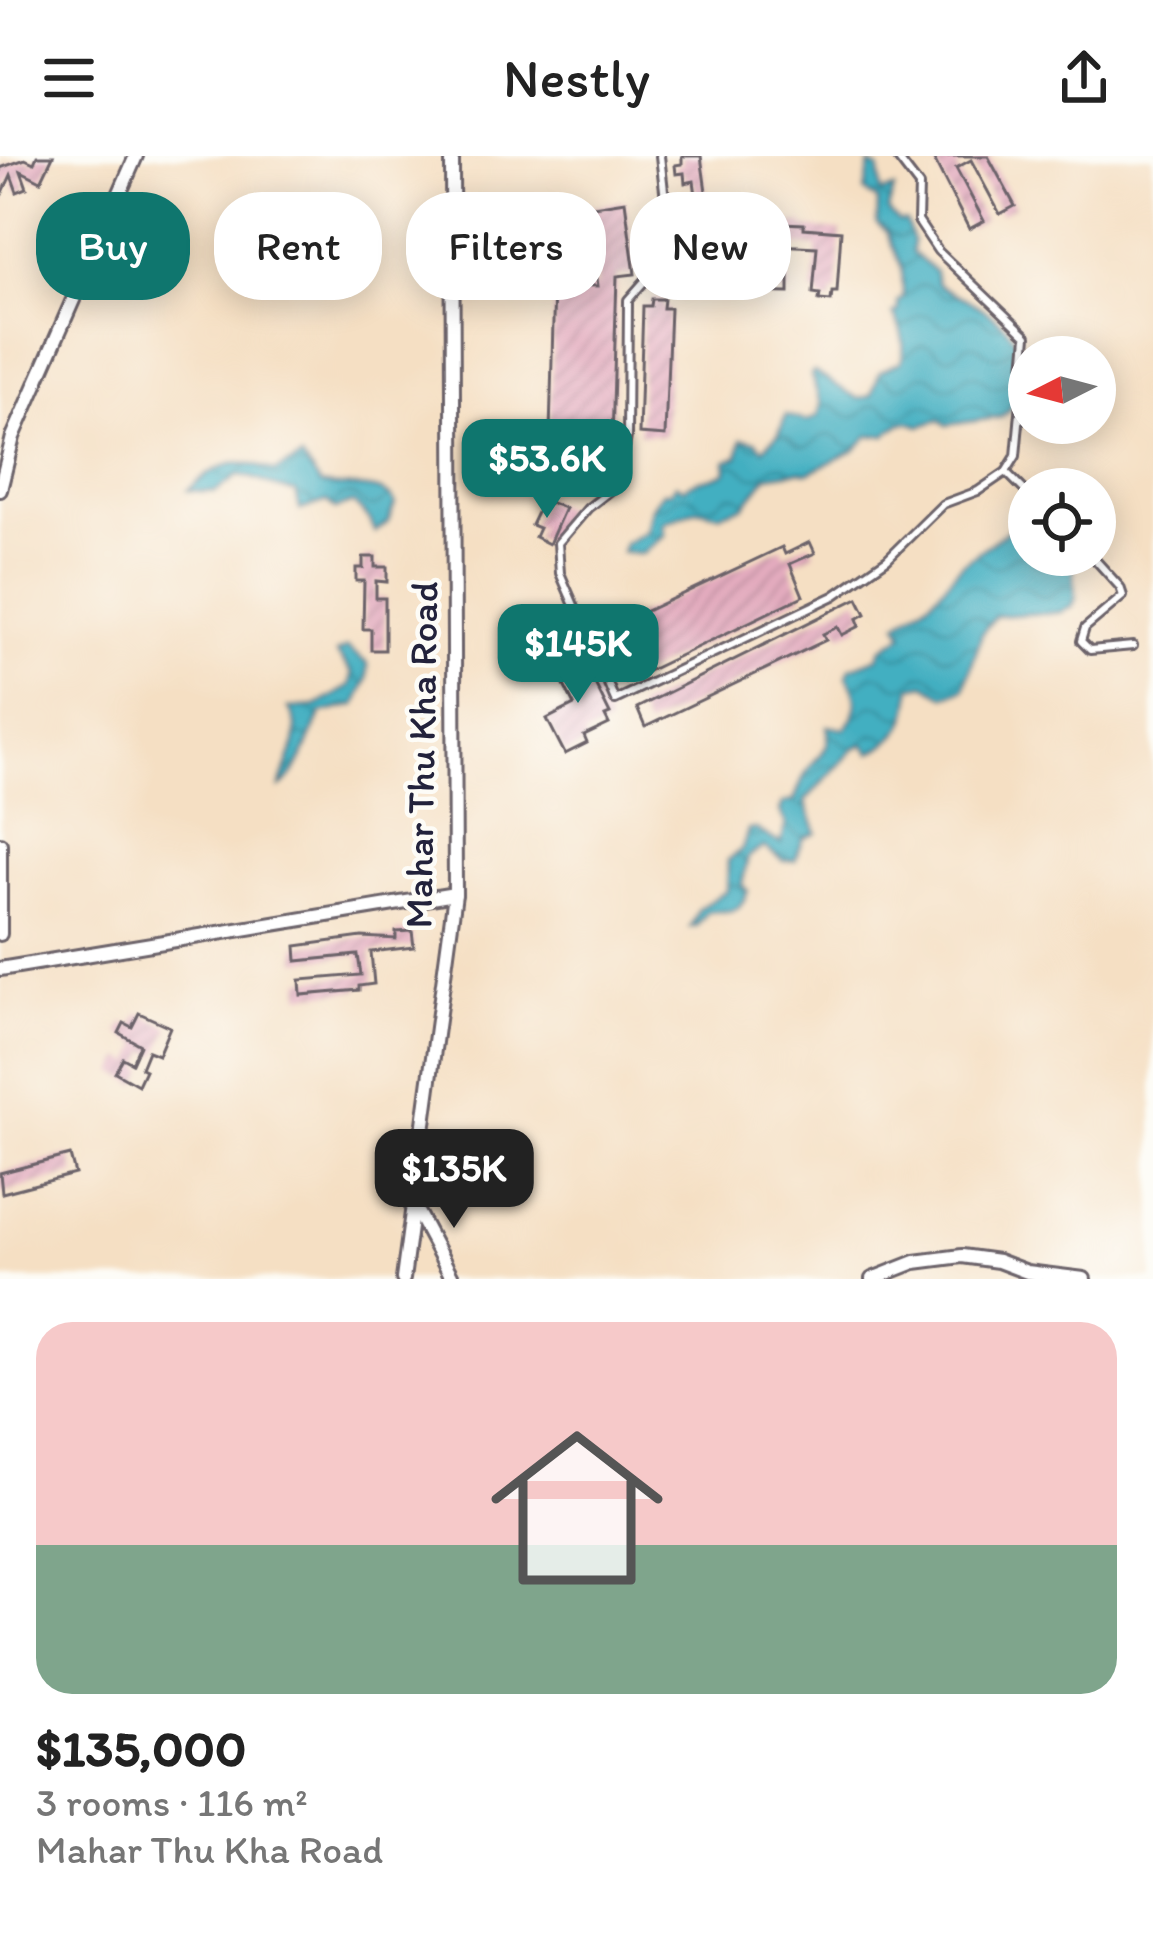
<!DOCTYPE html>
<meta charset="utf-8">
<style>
body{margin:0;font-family:Itim,sans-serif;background:#f2f2f2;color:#222;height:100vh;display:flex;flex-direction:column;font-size:45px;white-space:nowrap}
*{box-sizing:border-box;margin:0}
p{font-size:39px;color:#767676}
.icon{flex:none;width:66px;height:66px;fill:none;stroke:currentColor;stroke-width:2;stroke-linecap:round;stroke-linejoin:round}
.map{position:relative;height:1123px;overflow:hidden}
.details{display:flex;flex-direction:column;background:#fff;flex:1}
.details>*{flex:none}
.top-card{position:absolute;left:36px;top:36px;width:1083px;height:108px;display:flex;gap:24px}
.needle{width:78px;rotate:264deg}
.buttons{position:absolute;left:1008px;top:180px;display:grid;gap:24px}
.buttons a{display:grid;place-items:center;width:108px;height:108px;border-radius:50%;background:#fff;box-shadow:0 6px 30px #0003;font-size:60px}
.price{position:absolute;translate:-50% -102px;padding:0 27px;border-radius:24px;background:#0f766e;color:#fff;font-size:39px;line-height:78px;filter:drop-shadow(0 3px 6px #0008)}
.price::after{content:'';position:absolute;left:50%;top:72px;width:36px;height:27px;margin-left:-18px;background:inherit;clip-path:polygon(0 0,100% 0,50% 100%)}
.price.on{background:#222;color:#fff}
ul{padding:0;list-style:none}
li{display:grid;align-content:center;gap:24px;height:636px;padding:0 36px}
li span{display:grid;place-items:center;height:372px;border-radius:36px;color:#555}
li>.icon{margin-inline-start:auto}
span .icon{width:216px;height:216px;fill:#fffc;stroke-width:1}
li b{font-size:51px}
.tag{padding:0 42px;border-radius:48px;background:#fff;box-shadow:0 6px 30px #0003;font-size:42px;line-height:108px}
.tag.on{background:#0f766e;color:#fff}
header{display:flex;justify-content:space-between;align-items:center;height:156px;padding:0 36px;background:#fff;font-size:54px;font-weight:600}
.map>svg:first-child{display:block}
.water{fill:url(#water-waves);stroke:#32687e;stroke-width:3}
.building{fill:url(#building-hatch)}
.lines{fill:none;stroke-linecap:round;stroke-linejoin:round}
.lane-casing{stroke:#6c646b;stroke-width:12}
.street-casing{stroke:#6c646b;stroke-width:18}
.lane{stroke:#fff;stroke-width:6}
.street{stroke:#fff;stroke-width:12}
.labels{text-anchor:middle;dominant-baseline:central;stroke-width:9;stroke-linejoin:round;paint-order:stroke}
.street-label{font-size:39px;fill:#22223b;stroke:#fdfcf7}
</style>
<header><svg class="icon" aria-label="menu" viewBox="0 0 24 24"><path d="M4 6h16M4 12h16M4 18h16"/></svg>Nestly<svg class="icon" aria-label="share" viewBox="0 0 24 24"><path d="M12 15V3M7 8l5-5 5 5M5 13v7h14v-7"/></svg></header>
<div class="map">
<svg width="1153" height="1123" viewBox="0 0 1153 1123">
<defs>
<pattern id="water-waves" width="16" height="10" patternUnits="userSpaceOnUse" patternTransform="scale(3)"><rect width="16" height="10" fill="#43afc1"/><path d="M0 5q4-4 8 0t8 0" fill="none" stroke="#388e9e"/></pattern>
<pattern id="building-hatch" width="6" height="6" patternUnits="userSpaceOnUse" patternTransform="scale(3)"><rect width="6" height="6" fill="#e3abbe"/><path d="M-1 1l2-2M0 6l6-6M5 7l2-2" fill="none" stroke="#c293a4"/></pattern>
</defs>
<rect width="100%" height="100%" fill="#fdfcf7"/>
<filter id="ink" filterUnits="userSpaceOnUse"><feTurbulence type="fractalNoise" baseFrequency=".00833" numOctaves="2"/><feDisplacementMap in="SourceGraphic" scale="24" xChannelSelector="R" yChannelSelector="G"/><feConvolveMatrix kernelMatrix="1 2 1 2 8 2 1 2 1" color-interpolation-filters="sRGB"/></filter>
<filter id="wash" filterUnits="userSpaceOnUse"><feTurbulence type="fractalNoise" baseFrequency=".004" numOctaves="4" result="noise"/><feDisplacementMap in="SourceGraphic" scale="48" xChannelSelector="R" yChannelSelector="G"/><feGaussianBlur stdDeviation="2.7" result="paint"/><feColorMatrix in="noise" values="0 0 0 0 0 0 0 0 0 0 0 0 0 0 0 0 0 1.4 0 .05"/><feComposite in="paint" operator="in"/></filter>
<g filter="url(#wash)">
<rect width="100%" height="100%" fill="#f5dfc3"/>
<g class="water">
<path d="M 870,9 L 879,13 L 881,37 L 894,33 L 888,54 L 899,66 L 906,66 L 913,85 L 912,96 L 935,115 L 937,127 C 948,136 958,139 968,144 C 1026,177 1025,191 1010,254 L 1002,261 L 947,269 L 940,264 L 920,270 C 902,262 900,268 886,279 L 869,280 L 855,294 L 808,317 L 799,315 L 767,320 L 744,350 L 719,358 L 697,353 L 664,367 L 665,379 L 642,398 L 622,396 L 624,388 L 646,375 L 651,352 L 663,336 L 671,335 L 676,328 L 684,332 C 698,320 715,325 727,315 L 726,305 L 738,301 L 742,283 L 756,285 L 763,293 L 779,277 L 786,259 L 807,265 L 818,260 L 821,248 L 811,219 L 814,216 L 859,243 L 871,240 L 880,215 L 901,206 C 907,191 901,171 893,158 L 898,156 L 898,145 L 903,142 L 902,112 L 887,77 L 877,68 L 878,45 L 865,36 Z"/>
<path d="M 302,302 L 320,328 C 345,334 385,325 395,347 L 388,366 L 375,376 L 370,364 L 353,347 L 335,353 L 327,345 L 300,354 L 296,336 C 276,335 261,321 239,319 L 215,336 L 188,334 C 219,308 235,299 275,316 Z"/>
<path d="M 1029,359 L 1029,399 L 1072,399 L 1076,441 L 1072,451 L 1060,456 L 995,460 L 982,477 L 964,533 L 945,540 L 925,528 L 911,531 C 912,562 900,583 871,597 L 863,588 L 854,593 L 805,645 L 817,677 L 804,682 L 795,704 L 784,705 L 764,691 L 748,701 L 742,729 L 748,735 C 736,764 728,752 707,756 L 696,770 L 690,771 L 699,752 L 727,735 L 728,704 L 742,693 L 748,674 L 756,673 L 781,688 L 786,668 L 780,656 L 783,647 L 794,645 C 798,636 801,624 807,615 C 818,597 833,596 827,570 L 845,573 C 860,556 859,540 847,520 L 850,512 L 879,501 L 882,492 L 904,478 L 898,467 L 933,442 L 963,407 Z"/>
<path d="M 347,492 L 368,508 L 367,524 L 356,549 L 322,557 C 307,584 304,611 281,631 C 285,603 308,581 289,552 L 316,550 L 350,530 L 352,517 L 336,497 Z"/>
</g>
<g id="blocks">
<g class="building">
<path d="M 37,0 L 53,0 L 41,25 L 21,15 L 27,32 L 17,36 L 11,19 L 0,43 L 0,12 L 25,3 L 34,7 Z"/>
<path d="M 682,0 L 701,0 L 710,64 L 804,68 L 804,72 L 841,75 L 837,136 L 832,136 L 831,145 L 819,144 L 820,138 L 813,137 L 817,91 L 690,85 L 692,57 L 677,59 L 676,48 L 697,46 L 694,25 L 685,27 L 684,17 L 676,18 L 675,9 L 682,8 Z"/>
<path d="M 932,0 L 988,0 L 1015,50 L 1000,58 L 971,4 L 956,12 L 984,65 L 969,73 Z"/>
<path d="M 625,45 L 635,118 L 617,120 L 611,316 L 549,314 L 554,129 L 598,130 L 587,51 Z"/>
<path d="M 566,49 L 571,113 L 559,114 L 555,77 L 546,78 L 542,52 Z"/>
<path d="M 728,115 L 789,117 L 789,137 L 728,136 L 729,130 L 721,130 L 721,119 L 727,119 Z"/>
<path d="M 652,143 L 664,143 L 663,152 L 670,152 L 665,280 L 639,278 L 643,150 L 651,150 Z"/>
<path d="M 543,344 L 565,352 L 549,388 L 535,381 L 539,372 L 531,369 Z"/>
<path d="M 810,386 L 815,397 L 790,408 L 803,440 L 625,526 L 602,476 L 782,391 L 785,398 Z"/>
<path d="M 363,401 L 375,401 L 375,411 L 387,411 L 387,426 L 376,425 L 376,442 L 385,442 L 385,494 L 371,494 L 371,473 L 363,473 L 364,425 L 356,425 L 356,412 L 363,412 Z"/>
<path d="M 858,442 L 866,458 L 857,463 L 860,470 L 842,479 L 838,471 L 823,478 L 826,484 L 645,571 L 637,552 Z"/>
<path d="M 580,497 L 610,558 L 605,560 L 609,568 L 584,580 L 587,587 L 565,598 L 547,563 L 574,549 L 554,510 Z"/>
<path d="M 412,775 L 414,791 L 371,796 L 374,828 L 359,830 L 359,834 L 301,839 L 300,824 L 361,819 L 358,799 L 297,805 L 296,790 L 362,781 L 396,783 L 396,776 Z"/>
<path d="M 139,857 L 170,871 L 158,899 L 148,895 L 141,912 L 145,914 L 138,929 L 115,916 L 123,902 L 132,907 L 140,889 L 119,877 L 124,867 L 132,871 Z"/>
<path d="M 70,999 L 75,1018 L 2,1037 L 0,1017 Z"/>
</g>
</g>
</g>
<g filter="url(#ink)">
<use href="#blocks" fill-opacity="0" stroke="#6c646b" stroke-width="3"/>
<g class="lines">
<defs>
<g id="lane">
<path d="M 660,0 L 671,95 L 628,144 L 627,281 L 619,328 L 588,352 L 558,387 L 560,417 L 615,544 L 834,440 L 887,403 L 943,348 L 978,335 L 1006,316 L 1016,300 L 1027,180 L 938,95 L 918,65 L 919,30 L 896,0"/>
<path d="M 1006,316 L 1029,339"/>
<path d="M 1091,399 L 1120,431 L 1123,440 L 1085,472 L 1081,485 L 1090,494 L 1133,490"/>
</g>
<g id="street">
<path d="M 0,334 L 13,281 L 136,0"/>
<path d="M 0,688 L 0,778"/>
<path d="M 0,813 L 455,738"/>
<path d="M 414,1050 L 453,1123"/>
<path d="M 403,1123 L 455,738 L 452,0"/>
<path d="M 872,1123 L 915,1106 L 962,1100 L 998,1105 L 1027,1116 L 1084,1123"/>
</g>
</defs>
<use href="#lane" class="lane-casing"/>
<use href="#street" class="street-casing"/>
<use href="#lane" class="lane"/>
<use href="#street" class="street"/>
</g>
</g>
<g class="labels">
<g class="street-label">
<text transform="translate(421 599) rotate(-89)">Mahar Thu Kha Road</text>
</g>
</g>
</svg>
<div class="buttons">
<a><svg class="needle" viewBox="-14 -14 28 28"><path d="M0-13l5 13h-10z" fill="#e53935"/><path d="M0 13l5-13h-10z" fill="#767676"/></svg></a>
<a><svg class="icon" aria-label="locate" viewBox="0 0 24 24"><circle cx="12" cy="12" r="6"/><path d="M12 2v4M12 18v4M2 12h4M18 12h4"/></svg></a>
</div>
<b class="price" style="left:547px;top:365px">$53.6K</b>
<b class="price" style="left:578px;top:550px">$145K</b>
<b class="price on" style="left:454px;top:1075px">$135K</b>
<div class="top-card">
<a class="tag on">Buy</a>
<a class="tag">Rent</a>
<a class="tag">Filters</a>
<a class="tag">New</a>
</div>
</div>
<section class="details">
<ul>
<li><span style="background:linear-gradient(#f6c9c9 60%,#7fa58c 0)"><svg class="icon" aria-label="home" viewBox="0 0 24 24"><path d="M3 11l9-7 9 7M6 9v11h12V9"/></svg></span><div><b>$135,000</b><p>3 rooms · 116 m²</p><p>Mahar Thu Kha Road</p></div></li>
</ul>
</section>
